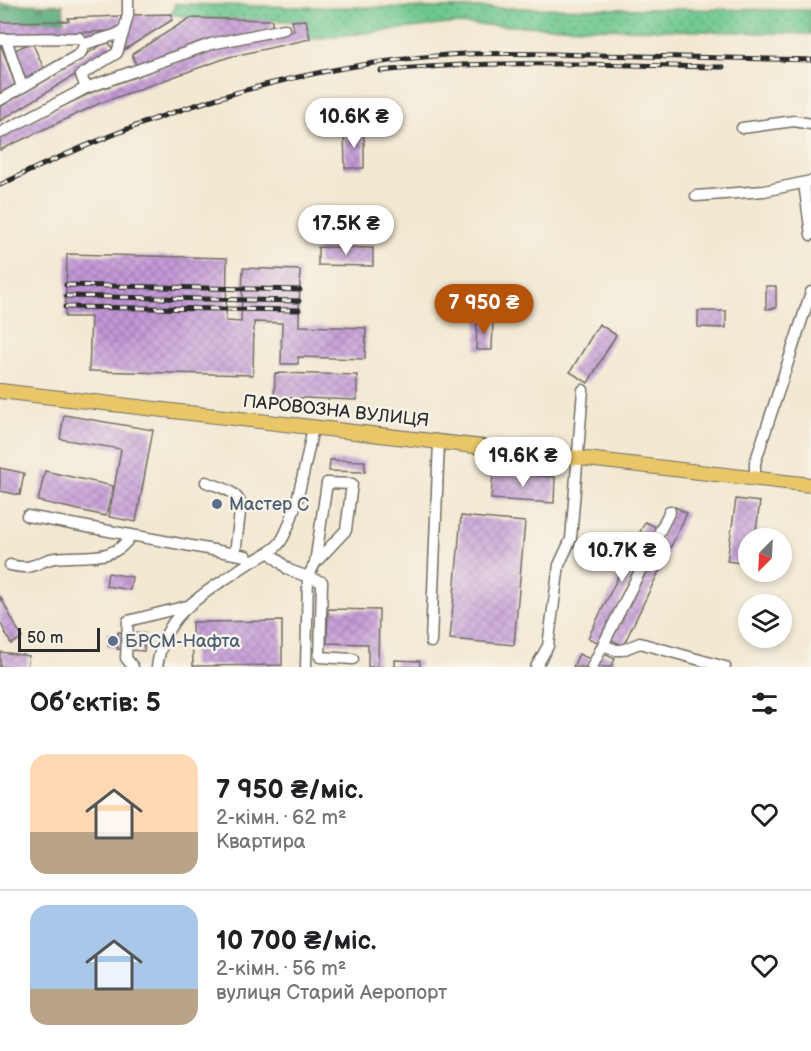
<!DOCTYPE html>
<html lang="uk">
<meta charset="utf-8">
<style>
body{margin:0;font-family:"Balsamiq Sans",sans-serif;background:#f6f6f6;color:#202124;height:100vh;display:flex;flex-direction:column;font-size:22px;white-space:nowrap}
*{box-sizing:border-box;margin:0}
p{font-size:20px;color:#757577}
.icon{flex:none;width:33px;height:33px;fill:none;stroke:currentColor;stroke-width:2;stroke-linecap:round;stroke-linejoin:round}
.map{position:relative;height:667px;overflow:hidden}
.sheet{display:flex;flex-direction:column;background:#fff;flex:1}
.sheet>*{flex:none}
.needle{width:39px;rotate:204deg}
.fabs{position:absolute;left:738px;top:528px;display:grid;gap:12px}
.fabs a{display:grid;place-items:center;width:54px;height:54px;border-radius:50%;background:#fff;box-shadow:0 3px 9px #0003;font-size:30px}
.scale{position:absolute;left:18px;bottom:15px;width:82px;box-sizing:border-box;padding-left:6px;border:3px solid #2b2b2b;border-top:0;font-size:16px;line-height:21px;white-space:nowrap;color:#2b2b2b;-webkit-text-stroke:4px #f7f3e8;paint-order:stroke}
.price{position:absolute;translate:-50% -51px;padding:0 14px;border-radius:21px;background:#fff;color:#222;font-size:20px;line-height:39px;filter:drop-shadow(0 2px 3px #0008)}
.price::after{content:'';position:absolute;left:50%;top:36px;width:18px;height:14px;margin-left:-9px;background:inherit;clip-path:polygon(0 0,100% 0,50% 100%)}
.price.selected{background:#b45309;color:#fff}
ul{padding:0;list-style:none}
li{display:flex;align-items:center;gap:18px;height:150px;padding:0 30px}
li+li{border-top:2px solid #e0e0e0}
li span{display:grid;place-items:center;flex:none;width:168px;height:120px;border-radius:18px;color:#555}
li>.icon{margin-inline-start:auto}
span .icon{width:72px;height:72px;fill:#fffc;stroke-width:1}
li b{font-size:26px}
h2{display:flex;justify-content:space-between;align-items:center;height:72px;padding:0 30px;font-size:26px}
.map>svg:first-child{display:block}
.grass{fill:url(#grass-dots);stroke:#4c7a5c;stroke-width:1.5}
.forest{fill:url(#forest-firs);stroke:#426c52;stroke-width:1.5}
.building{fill:url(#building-cross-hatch)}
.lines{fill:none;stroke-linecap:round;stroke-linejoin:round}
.minor-casing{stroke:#716d65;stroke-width:13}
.major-casing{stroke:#716d65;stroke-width:16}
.minor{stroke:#fff;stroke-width:10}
.major{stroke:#e9c769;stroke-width:14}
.rail-casing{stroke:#2b2b2b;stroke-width:5}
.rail{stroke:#f7f3e8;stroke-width:3;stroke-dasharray:9;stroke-linecap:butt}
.service-dot{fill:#5c6f8a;stroke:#f7f3e8;stroke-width:2}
.labels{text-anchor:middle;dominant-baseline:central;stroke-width:5;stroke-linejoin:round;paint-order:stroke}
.street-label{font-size:18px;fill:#2b2b2b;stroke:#f7f3e8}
.service-label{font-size:18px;fill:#4e5e75;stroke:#f7f3e8;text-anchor:start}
</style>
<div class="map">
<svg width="811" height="667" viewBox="0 0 811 667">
<defs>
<pattern id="grass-dots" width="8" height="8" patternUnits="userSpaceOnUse" patternTransform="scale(1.5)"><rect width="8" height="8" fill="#6ec88e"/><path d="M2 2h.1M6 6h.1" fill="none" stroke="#5ba374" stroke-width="1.8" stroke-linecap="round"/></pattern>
<pattern id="forest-firs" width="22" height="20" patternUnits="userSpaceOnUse" patternTransform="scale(1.5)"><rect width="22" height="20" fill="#5aac79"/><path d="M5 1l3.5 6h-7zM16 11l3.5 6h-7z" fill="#4b8c63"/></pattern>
<pattern id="building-cross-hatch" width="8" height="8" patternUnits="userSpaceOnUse" patternTransform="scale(1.5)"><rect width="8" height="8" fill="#c398d7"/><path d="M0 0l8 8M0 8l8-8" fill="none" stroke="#9f7caf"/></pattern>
</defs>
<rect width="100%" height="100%" fill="#f7f3e8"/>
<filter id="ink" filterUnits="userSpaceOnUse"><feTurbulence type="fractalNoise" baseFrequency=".0167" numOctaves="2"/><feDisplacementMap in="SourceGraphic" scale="12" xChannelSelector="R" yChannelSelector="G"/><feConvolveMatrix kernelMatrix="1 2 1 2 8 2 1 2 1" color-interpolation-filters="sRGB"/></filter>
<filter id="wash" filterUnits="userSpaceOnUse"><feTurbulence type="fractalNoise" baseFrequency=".008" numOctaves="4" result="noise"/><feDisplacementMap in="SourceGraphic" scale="24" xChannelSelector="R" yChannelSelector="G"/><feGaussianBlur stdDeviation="1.35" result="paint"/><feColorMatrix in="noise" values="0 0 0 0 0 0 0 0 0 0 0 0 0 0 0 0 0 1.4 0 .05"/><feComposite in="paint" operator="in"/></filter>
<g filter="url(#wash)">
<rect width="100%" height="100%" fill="#f3e8d1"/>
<path class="grass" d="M 175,4 L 301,7 L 811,10 L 811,34 L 448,24 L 310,39 L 306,20 L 292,21 L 190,18 L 172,14 Z"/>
<path class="forest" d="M 0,4 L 63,5 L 64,21 L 0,22 Z"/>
<g id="blocks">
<g class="building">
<path d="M 172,14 L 172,20 L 124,50 L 121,48 L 131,15 Z"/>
<path d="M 121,16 L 121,25 L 115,31 L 0,36 L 0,22 L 69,21 L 68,18 Z"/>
<path d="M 190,18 L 272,20 L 272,28 L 137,67 L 132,54 Z"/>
<path d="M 306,20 L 310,39 L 229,57 L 98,104 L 0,150 L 0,136 L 93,92 L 226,44 L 294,31 L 292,21 Z"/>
<path d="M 108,41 L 114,51 L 0,121 L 0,107 Z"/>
<path d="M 32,42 L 45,71 L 26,79 L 13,51 Z"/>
<path d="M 0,43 L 16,87 L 0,93 Z"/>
<path d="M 344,130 L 364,130 L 364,168 L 345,168 Z"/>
<path d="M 318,247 L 373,248 L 373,266 L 318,265 Z"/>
<path d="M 67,254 L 227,258 L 226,321 L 241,322 L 243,268 L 300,270 L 299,326 L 366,328 L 365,359 L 298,357 L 298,364 L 281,364 L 282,323 L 254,322 L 253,375 L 89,371 L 91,317 L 65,317 Z"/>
<path d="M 766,286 L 776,286 L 776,308 L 766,309 Z"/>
<path d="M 698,311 L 726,311 L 726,328 L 698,327 Z"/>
<path d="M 477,320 L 493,321 L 492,350 L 476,350 Z"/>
<path d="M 599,324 L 616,335 L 588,383 L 570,372 Z"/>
<path d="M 275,373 L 357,375 L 357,400 L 274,397 Z"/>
<path d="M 64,415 L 153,430 L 136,522 L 109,517 L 121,449 L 60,439 Z"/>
<path d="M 330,460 L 365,461 L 365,472 L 329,471 Z"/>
<path d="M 0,468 L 24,473 L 20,495 L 0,491 Z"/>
<path d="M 45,471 L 113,486 L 106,516 L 38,501 Z"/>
<path d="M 493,473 L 555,477 L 554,503 L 491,499 Z"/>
<path d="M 736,499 L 760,502 L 755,538 L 748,538 L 748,564 L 727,561 Z"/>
<path d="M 675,507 L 687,513 L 623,646 L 612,640 Z"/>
<path d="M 461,516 L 525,522 L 514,645 L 450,639 Z"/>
<path d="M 645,522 L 656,527 L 600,643 L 588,638 Z"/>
<path d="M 108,573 L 132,577 L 130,590 L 106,586 Z"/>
<path d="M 0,596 L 22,638 L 11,644 L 0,622 Z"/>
<path d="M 328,609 L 379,610 L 378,667 L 368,667 L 368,644 L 327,643 Z"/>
<path d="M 282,621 L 282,665 L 193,666 L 192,622 Z"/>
<path d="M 118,632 L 145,634 L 144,651 L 117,649 L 118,647 L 108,646 L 108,635 L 118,636 Z"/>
<path d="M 0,652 L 29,656 L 27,667 L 0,667 Z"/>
<path d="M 602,653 L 615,659 L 611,667 L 595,667 Z"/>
<path d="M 579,654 L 590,659 L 586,667 L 573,667 Z"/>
<path d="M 395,660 L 420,661 L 420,667 L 395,667 Z"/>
</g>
</g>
</g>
<g filter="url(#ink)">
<use href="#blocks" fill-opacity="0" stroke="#716d65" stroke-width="1.5"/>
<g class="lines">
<defs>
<g id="minor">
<path d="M 0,39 L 79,38 L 85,44 L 115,35 L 124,30 L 128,15 L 128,0"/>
<path d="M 6,39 L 22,87"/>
<path d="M 86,88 L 81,75 L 117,53 L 124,30"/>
<path d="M 0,100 L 80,54 L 85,44"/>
<path d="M 742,128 L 794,121 L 811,124"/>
<path d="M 0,133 L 86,88 L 211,44 L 284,29"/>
<path d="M 804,183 L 811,235"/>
<path d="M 696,196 L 764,191 L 811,181"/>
<path d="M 755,478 L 755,463 L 811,292"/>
<path d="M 206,482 C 220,487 235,490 241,504 L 235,554"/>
<path d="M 27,516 L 246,556 L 250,563"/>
<path d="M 269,552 L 289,570 L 322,582 L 320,657 L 353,659"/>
<path d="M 10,565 C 14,566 19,567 24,567 C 34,568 44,559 55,558 C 82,554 115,564 131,535"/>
<path d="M 431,642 L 439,441"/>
<path d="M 603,645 L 616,650 L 622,650 L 640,643 L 725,667"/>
<path d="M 133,667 L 126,658 L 128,621 L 187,606"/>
<path d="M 157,667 C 163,624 182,609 216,585 C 228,578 239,569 251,562 C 260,557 270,553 278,545 C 295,526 307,455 313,428"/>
<path d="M 306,667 L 308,577 L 315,563 L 346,530 L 352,484 L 327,483 L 315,563"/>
<path d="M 536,667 L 548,646 L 559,565 L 571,539 L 583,390"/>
<path d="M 592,667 L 670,511"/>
</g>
<path id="major" d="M 0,391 L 811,485"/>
</defs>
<use href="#minor" class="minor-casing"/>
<use href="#major" class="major-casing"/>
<use href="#minor" class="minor"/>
<use href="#major" class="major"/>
<defs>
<g id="rail">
<path d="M 381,71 C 494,59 609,65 723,67"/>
<path d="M 0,185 C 143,115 287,67 447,55 C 497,52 547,54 597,55 C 669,57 740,58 811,60"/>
<path d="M 66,285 L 300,290"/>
<path d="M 66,296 L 299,301"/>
<path d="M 65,307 L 299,310"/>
</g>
</defs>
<use href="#rail" class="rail-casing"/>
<use href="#rail" class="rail"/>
</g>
</g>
<g class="service-dot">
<circle cx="217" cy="504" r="6"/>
<circle cx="113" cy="641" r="6"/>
</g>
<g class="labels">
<g class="street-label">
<text transform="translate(336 411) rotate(6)">ПАРОВОЗНА ВУЛИЦЯ</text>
</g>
<g class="service-label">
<text x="229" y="504">Мастер С</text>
<text x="125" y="641">БРСМ-Нафта</text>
</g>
</g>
</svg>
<div class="fabs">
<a><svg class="needle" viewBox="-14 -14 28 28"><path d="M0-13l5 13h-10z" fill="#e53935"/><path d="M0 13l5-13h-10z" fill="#757577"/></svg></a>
<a><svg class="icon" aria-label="layers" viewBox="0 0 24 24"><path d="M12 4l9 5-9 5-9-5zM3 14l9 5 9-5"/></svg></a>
</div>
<div class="scale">50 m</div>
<b class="price" style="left:354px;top:149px">10.6K ₴</b>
<b class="price" style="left:346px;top:256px">17.5K ₴</b>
<b class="price selected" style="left:484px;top:335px">7 950 ₴</b>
<b class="price" style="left:523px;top:488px">19.6K ₴</b>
<b class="price" style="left:622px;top:583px">10.7K ₴</b>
</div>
<section class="sheet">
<h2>Об’єктів: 5<svg class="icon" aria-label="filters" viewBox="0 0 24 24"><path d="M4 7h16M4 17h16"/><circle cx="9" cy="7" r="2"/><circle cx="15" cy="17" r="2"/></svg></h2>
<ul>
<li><span style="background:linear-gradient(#ffd9b3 65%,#b9a48a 0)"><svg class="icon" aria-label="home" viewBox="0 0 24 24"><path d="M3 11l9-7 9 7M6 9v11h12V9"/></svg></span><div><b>7 950 ₴/міс.</b><p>2-кімн. · 62 m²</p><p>Квартира</p></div><svg class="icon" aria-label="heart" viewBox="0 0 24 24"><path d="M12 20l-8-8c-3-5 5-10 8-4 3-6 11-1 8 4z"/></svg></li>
<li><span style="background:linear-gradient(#a9c7e8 70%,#b9a48a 0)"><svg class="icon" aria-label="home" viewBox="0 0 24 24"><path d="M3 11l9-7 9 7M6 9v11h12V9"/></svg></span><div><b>10 700 ₴/міс.</b><p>2-кімн. · 56 m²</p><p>вулиця Старий Аеропорт</p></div><svg class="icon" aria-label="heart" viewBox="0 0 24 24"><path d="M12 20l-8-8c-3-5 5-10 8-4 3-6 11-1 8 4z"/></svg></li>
</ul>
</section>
